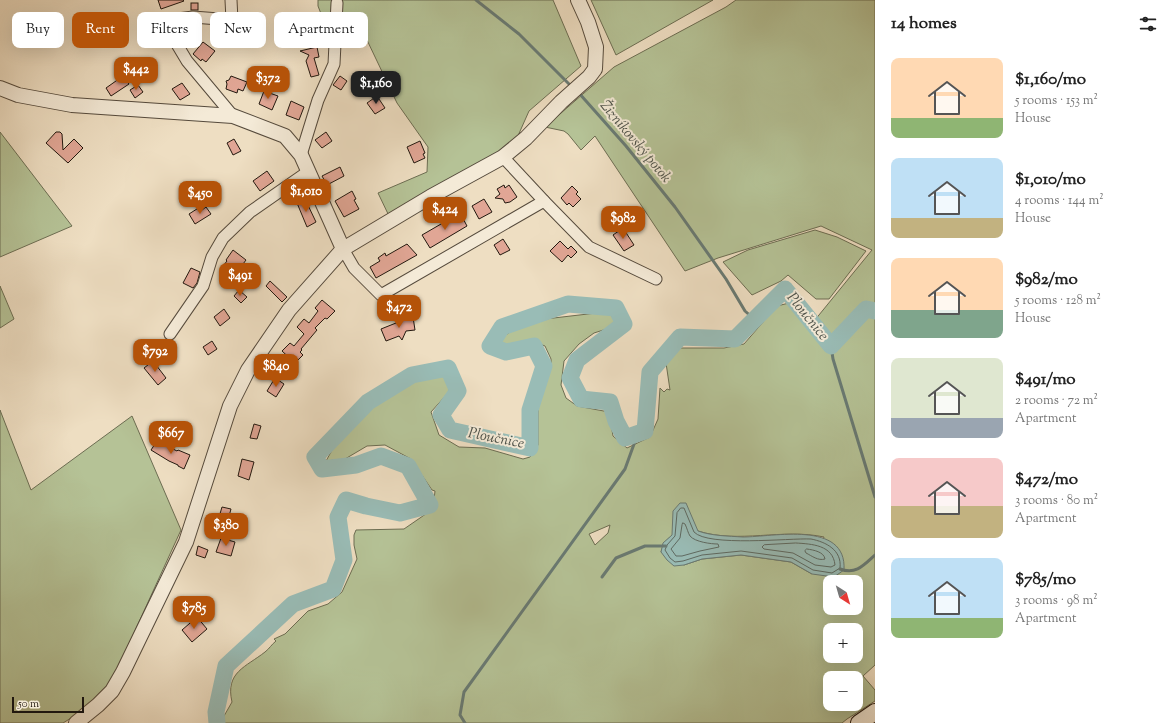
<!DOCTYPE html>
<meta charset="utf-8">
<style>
body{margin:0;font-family:"Sorts Mill Goudy",serif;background:#f2f2f2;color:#222;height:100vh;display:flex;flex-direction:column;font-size:15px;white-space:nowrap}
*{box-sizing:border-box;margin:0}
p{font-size:13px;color:#767676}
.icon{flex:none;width:22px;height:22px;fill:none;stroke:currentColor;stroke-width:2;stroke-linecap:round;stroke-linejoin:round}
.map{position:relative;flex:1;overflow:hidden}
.panel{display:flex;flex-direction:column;background:#fff;width:300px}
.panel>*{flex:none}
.banner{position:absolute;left:12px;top:12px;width:380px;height:36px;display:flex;gap:8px}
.needle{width:26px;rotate:143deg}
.fabs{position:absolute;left:823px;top:575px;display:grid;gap:8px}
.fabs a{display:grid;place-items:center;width:40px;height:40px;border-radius:8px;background:#fff;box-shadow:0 4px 16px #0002;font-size:20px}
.scale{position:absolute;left:12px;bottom:10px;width:72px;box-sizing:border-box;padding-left:4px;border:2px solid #22180f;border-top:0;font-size:11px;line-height:14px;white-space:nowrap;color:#22180f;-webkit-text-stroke:3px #f4ead7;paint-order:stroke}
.price{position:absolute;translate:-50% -34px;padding:0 9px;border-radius:8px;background:#b45309;color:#fff;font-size:13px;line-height:26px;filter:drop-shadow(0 1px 2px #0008)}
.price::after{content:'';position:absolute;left:50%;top:24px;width:12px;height:9px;margin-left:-6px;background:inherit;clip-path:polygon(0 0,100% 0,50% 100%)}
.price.current{background:#222;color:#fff}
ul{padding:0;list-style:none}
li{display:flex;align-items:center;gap:12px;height:100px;padding:0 16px}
li span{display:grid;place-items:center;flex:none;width:112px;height:80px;border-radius:8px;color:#555}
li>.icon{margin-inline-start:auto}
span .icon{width:48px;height:48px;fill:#fffc;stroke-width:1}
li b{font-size:17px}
h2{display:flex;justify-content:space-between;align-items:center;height:48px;padding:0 16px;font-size:17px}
.chip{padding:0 14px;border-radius:8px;background:#fff;box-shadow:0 4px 16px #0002;font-size:14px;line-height:36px}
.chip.current{background:#b45309;color:#fff}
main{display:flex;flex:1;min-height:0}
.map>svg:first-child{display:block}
.green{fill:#b5c296;stroke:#6c6d52;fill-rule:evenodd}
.water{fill:#99bcb6;stroke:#697a73}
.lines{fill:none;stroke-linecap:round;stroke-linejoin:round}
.shore{stroke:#5e6a62;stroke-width:1}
.stream{stroke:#697a73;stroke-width:3}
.river{stroke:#99bcb6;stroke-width:17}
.building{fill:#e1a695;stroke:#22180f}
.minor-casing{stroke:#554a3c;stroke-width:13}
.tertiary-casing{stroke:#554a3c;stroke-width:16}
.secondary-casing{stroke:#22180f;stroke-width:18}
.minor{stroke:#f4ead7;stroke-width:11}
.tertiary{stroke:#f4ead7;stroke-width:14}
.secondary{stroke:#f4ead7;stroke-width:16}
.labels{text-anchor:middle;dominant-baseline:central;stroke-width:4;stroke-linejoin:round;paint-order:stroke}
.water-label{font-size:15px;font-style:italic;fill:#4c5149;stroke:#f4ead7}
</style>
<main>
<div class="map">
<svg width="875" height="723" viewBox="0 0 875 723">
<rect width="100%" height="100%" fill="#eedec2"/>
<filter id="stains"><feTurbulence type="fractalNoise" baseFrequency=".005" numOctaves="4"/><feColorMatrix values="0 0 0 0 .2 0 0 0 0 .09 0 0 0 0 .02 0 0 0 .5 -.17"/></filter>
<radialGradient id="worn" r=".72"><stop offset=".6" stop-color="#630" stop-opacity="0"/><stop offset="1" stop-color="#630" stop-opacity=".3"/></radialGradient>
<g class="green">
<path d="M 318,0 L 553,0 L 581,66 L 529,111 L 513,147 L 390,218 L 378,193 L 427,172 L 428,147 L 397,103 L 356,17 L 325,24 L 318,6 Z"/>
<path d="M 591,0 L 713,0 L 616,55 Z"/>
<path d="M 736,0 L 875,0 L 875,665 L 863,676 L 875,690 L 875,701 L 847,719 L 842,723 L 220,723 L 232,702 C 225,672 246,667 265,652 C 269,649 272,644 276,641 L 274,639 L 285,634 L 308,611 L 328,604 L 342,592 L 357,559 L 354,545 L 354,535 L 356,530 L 404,529 L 433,509 L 435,491 L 432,490 L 411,459 L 385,445 L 367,446 L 345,459 L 326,461 L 336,443 L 397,385 L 450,374 L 453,378 L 448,393 L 431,412 L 439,435 L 459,447 L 485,448 L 523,459 L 530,457 L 538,445 L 538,395 L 551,368 L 551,359 L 545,346 L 532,341 L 501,346 L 499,339 L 528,321 L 605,312 L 618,320 L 619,325 L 594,333 L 579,344 L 564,361 L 561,385 L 566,398 L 577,406 L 609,412 L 613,436 L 627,448 L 650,437 L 658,419 L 660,388 L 664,392 L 667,389 L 670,390 L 666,363 L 676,348 L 724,348 L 744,344 L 777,306 L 789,303 L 809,320 L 810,326 L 872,250 L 821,226 L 718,258 L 685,271 L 595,136 L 581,150 L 568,134 L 564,131 L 545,127 L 614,67 L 726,7 ZM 610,525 L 608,533 L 595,545 L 589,534 ZM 698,531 C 739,544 782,528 824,537 L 812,574 L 791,562 L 741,555 L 702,559 L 684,565 L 661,552 C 667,531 679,534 698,531 ZM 830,582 L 856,582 L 856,608 L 830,608 ZM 830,630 L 856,630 L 856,656 L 830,656 ZM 830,678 L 856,678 L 856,704 L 830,704 Z"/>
<path d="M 0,132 L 72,226 L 0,257 Z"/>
<path d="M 815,230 L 837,237 L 866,251 L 829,299 L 816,299 L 788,275 L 781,281 L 752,295 L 723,262 L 748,250 Z"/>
<path d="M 0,286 L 14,319 L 0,328 Z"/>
<path d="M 0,410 L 31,490 L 132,416 L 181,530 L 112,681 L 84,710 L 63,723 L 0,723 Z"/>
</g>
<path class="water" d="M 680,503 L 686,503 L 698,531 C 712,536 728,536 743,537 C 773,537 847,520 844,570 L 834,577 L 812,574 L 791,562 L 741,555 L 702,559 L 684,565 L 674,566 L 667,560 L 661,552 L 663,543 L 672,535 L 673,511 Z"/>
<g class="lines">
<g class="shore">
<path d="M 681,508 L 684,508 L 694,532 C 708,547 789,538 811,539 C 826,542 842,550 840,568 L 832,573 L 813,570 L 792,558 L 741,551 L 702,555 L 683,561 L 675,562 L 670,558 L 665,550 L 667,545 L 675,536 L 677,513 Z"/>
<path d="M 683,523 L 685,524 C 687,528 688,533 690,536 C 695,542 711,544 718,544 L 719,547 L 700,551 L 682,556 L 676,556 L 671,549 L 680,538 L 682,525 Z"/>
<path d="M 796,543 C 812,544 833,545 835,565 L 831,567 L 815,565 L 793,553 L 764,549 L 762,547 L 764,545 Z"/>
<path d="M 807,549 C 814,550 824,552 825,559 C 818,561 812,556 806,553 L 805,551 Z"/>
</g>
<g class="stream">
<path d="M 476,0 L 519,34 L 572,87"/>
<path d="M 578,92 L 626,146 L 675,207 L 726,279 L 745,311 L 754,319"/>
<path d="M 831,346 L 833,359 L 875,497"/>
<path d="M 840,569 C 856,575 864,565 875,555"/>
<path d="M 602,577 L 616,558 L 645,546 L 666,546"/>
<path d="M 465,723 L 460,715 L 464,692 L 625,469 L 638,433"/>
</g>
<path class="river" d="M 217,723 L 216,712 L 226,666 L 293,604 L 333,589 L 344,560 L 338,517 L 346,500 L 366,506 L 400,513 L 430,505 L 408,466 L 381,456 L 356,465 L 322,469 L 315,457 L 368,402 L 412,375 L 448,368 L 458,391 L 441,415 L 450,430 L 530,448 L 530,410 L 544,366 L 534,346 L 506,352 L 490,346 L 502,327 L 568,304 L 616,308 L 624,324 L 577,360 L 570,378 L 581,399 L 610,402 L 616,421 L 625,438 L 645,431 L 650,372 L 680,337 L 735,339 L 785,289 L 831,346 L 866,309 L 875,311"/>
</g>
<g class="building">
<path d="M 158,0 L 183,0 L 184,1 L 161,9 Z"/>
<rect x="191" y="3" width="7" height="7"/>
<path d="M 354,31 L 357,40 L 347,43 L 344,34 Z"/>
<path d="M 203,42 L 215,51 L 206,62 L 202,59 L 201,61 L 193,54 Z"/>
<path d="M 317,47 L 319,57 L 314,58 L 319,75 L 311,77 L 306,61 L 309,55 L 300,51 Z"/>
<path d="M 123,76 L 129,84 L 111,96 L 106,88 Z"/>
<path d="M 231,76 L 247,82 L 243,91 L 238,89 L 237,93 L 226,89 L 227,84 L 226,81 L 229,80 Z"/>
<path d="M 340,76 L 347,81 L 341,90 L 333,85 Z"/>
<path d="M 182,83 L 190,94 L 180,100 L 172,89 Z"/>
<path d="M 138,85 L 143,92 L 135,98 L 130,90 Z"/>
<path d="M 264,91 L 278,96 L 272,110 L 259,104 Z"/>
<path d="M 377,96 L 385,108 L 375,114 L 367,103 Z"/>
<path d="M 291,101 L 304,107 L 299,120 L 286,115 Z"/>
<path d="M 56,132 L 60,132 L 62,134 L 63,150 L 74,139 L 83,148 L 68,163 L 46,143 Z"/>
<path d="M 326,132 L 332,141 L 322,148 L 315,140 Z"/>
<path d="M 234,139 L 241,151 L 233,155 L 227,143 Z"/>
<path d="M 420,141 L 425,153 L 423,154 L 425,158 L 414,163 L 407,147 Z"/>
<path d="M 340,167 L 344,176 L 327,185 L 322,176 Z"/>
<path d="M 267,171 L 274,181 L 260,191 L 253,181 Z"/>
<path d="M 504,185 L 505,188 L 509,185 L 517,197 L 510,202 L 505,203 L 503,199 L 495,198 L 500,194 L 497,189 Z"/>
<path d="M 572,186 L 578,192 L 576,194 L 581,199 L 573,207 L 569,203 L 567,205 L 561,198 Z"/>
<path d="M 352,191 L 356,199 L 354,200 L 359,209 L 344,217 L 335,201 Z"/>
<path d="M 305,199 L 316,222 L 307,227 L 297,203 Z"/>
<path d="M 484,199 L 492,212 L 479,219 L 472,206 Z"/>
<path d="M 200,207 L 202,210 L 206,207 L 211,214 L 195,224 L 189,214 Z"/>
<path d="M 460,213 L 467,226 L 430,248 L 422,235 Z"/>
<path d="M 623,228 L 634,245 L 624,251 L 613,235 Z"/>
<path d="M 503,239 L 510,250 L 500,255 L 494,245 Z"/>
<path d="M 560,241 L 568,249 L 571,246 L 577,252 L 571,258 L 568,255 L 562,262 L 550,251 Z"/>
<path d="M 407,244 L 417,255 L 376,278 L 370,267 L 380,261 L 378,258 L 385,253 L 386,256 Z"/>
<path d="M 233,250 L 246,260 L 240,268 L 235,264 L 229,271 L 223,266 L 227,261 L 226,260 Z"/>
<path d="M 191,268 L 200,272 L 197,283 L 193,288 L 183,283 Z"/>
<path d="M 270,281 L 287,297 L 282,302 L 266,286 Z"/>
<path d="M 239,290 L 247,297 L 241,303 L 234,296 Z"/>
<path d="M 322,300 L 335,311 L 327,319 L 325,318 L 315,328 L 317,330 L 301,349 L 302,350 L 300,352 L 303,355 L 295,363 L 282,351 L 290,343 L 294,346 L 304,334 L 297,327 L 304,319 L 309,323 L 318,311 L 315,308 Z"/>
<path d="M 224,309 L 230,318 L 220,326 L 214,317 Z"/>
<path d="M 413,317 L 415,330 L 406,331 L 402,340 L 399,336 L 386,341 L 381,329 L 401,321 L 400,319 Z"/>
<path d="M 212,341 L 217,349 L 208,355 L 203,347 Z"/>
<path d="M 153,361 L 166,378 L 158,385 L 144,368 Z"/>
<path d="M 275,378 L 284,384 L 276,397 L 267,391 Z"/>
<path d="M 254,424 L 261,426 L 257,439 L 250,438 Z"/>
<path d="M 157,441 L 177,451 L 178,450 L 190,455 L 184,469 L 178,466 L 178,465 L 169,461 L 151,450 Z"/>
<path d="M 242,459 L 254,462 L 249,480 L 238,476 Z"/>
<path d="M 222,507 L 231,509 L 226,527 L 217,524 Z"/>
<path d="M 221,538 L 235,542 L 231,556 L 216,552 Z"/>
<path d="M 198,546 L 208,550 L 205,558 L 196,555 Z"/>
<path d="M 197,617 L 207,629 L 192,642 L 182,630 Z"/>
</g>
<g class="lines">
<defs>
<g id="minor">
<path d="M 231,0 L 232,20 L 193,17 L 163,21 L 187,61 L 233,116"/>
<path d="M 301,155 L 318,100 L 334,64 L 337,3"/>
<path d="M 503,157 L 544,201 L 589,247 L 656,279"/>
<path d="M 343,249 L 354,268 L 381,295 L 544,201"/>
<path d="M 170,334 L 203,286 L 212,257 L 223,238 L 250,212 L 309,171"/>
</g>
<g id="tertiary">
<path d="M 0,88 L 18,95 L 72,105 L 233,116 L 285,136 L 301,155 L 343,249 L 289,310 L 248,370 L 230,406 L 186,542 L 123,672 L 112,691 L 98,705 L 76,723"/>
<path d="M 343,249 L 430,197 L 503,157 L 526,138 L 561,102 L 589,77 L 595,69 L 596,47 L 588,22 L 578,0"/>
</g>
<path id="secondary" d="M 859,723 L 875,712"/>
</defs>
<use href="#minor" class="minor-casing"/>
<use href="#tertiary" class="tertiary-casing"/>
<use href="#secondary" class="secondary-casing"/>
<use href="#minor" class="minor"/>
<use href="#tertiary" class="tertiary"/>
<use href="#secondary" class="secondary"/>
</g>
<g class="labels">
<g class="water-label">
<text transform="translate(635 142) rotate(50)">Žizníkovský potok</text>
<text transform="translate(807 317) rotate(51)">Ploučnice</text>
<text transform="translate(496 439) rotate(11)">Ploučnice</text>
</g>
</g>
<rect width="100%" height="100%" filter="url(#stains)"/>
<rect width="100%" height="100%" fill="url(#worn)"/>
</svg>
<div class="fabs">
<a><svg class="needle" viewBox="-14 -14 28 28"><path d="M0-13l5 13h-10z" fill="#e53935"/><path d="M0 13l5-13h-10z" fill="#767676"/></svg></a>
<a>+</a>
<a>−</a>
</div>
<div class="scale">50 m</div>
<b class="price" style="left:136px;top:91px">$442</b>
<b class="price" style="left:268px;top:100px">$372</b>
<b class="price current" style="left:376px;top:105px">$1,160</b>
<b class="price" style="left:306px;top:213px">$1,010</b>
<b class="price" style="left:200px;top:215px">$450</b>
<b class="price" style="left:445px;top:231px">$424</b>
<b class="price" style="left:623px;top:240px">$982</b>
<b class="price" style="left:240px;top:297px">$491</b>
<b class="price" style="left:399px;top:329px">$472</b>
<b class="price" style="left:155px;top:373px">$792</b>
<b class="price" style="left:276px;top:388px">$840</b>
<b class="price" style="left:171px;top:455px">$667</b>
<b class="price" style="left:226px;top:547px">$380</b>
<b class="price" style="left:194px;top:630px">$785</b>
<div class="banner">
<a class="chip">Buy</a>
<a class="chip current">Rent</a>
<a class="chip">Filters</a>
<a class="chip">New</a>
<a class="chip">Apartment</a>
</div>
</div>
<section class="panel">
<h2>14 homes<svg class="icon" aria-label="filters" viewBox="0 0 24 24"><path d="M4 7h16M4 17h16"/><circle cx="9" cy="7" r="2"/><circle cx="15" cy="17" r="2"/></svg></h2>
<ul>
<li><span style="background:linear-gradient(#ffd9b3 75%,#8fb573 0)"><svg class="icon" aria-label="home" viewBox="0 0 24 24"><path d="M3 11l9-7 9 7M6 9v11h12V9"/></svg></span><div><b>$1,160/mo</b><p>5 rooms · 153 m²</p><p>House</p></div></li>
<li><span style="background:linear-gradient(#bfe0f5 75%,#c2b280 0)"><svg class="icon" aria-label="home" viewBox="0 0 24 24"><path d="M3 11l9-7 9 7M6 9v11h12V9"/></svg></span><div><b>$1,010/mo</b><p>4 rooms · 144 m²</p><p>House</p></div></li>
<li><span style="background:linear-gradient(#ffd9b3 65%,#7fa58c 0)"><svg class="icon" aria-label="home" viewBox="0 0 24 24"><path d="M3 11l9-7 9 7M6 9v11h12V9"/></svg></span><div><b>$982/mo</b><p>5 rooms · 128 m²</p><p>House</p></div></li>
<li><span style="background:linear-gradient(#dfe7d0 75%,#9aa5b1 0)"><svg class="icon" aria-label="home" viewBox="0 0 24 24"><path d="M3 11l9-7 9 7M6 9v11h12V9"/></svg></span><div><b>$491/mo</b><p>2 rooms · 72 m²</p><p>Apartment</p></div></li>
<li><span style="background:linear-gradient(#f6c9c9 60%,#c2b280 0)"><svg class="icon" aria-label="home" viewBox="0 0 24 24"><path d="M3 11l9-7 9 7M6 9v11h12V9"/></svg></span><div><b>$472/mo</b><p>3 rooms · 80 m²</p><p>Apartment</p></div></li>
<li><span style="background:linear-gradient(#bfe0f5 75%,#8fb573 0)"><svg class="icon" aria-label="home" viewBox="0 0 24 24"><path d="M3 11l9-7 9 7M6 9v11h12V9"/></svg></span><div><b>$785/mo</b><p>3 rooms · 98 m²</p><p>Apartment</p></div></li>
</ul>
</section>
</main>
